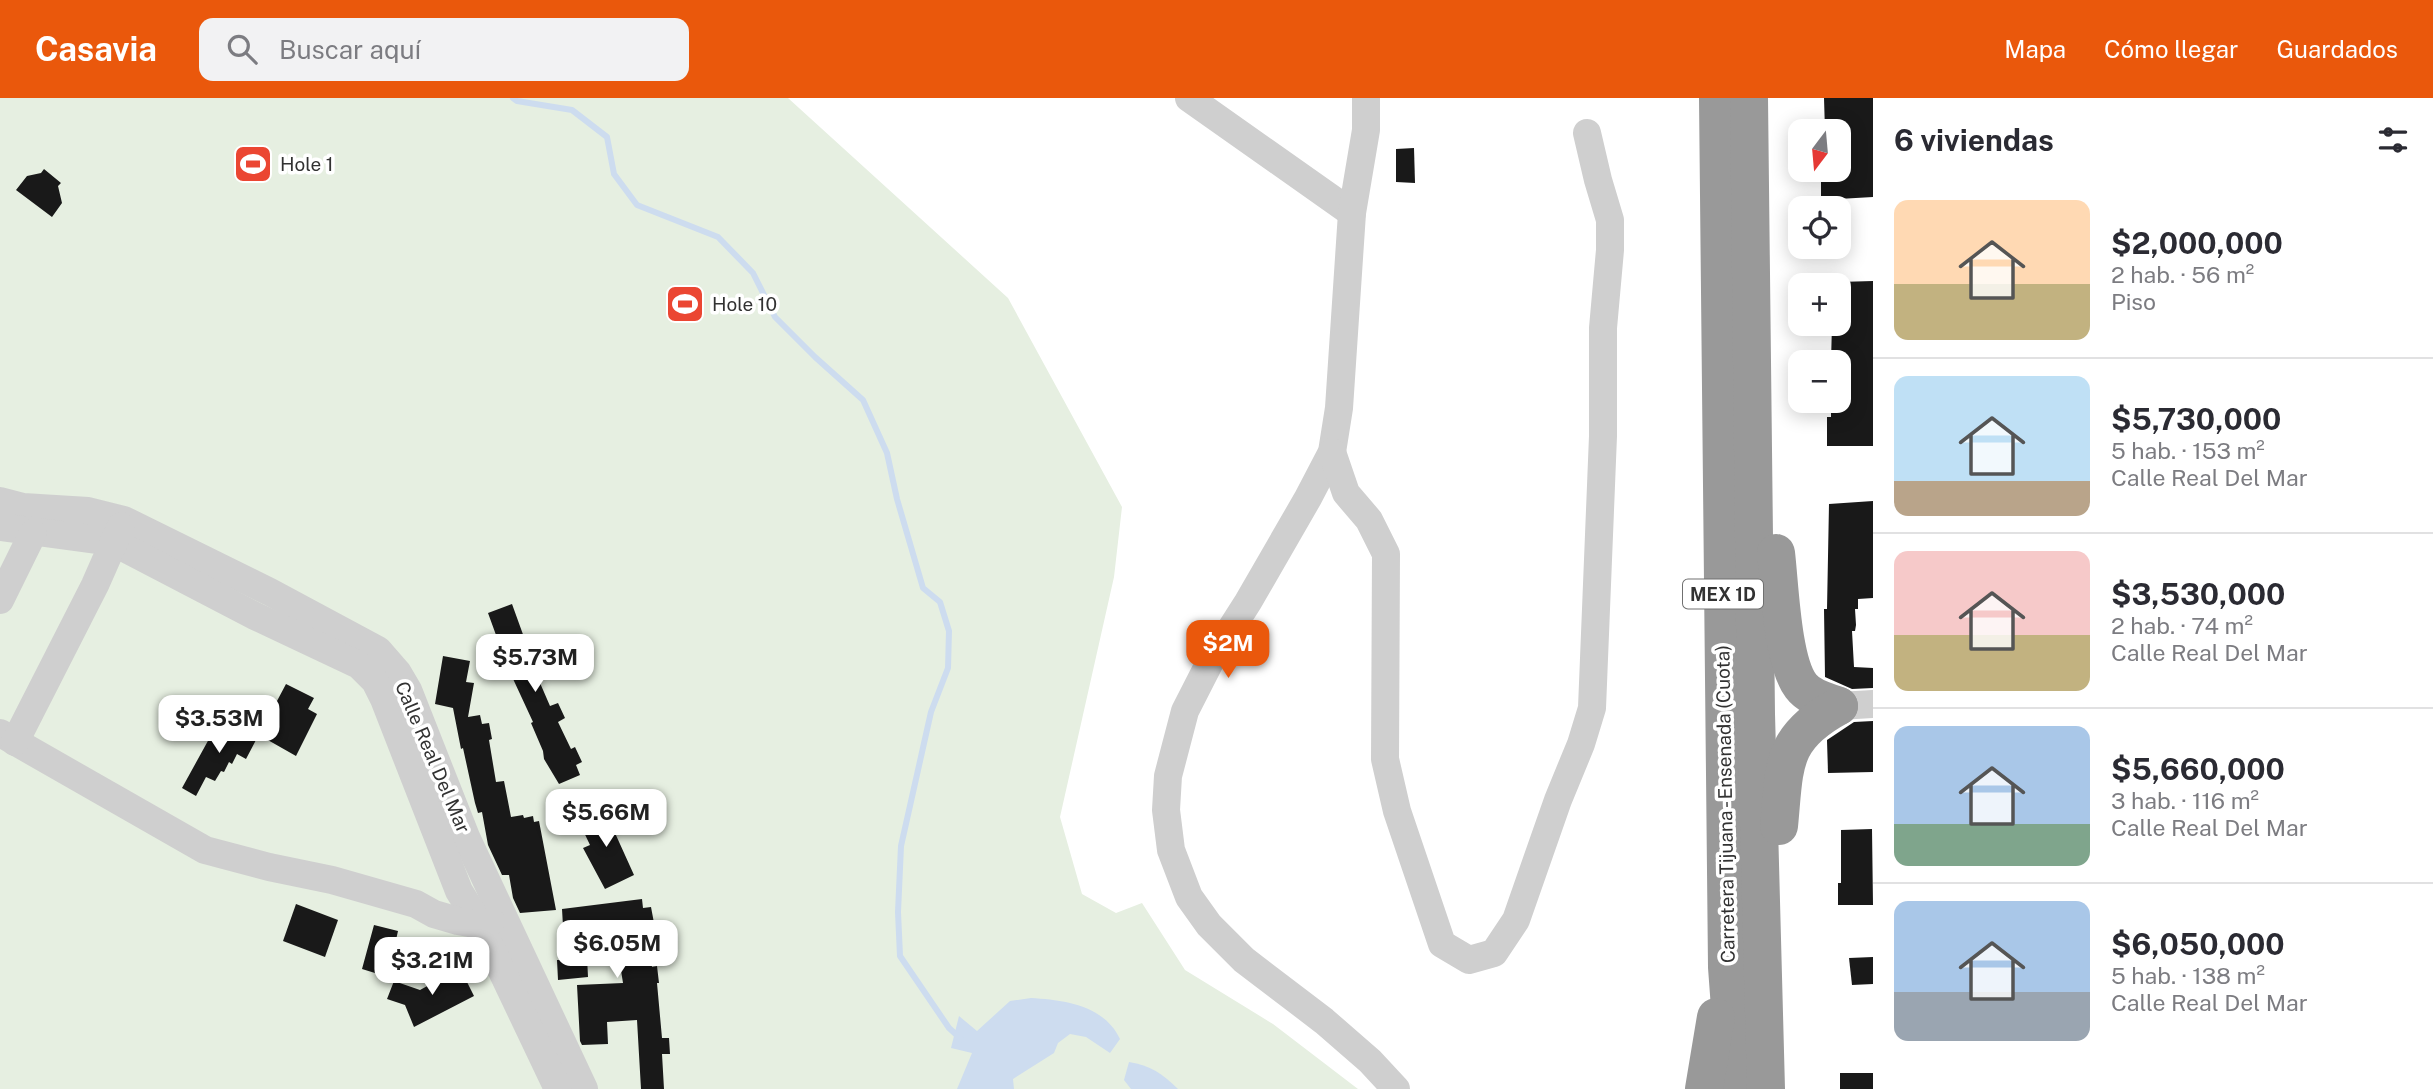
<!DOCTYPE html>
<html lang="es">
<meta charset="utf-8">
<style>
body{margin:0;font-family:"Public Sans",sans-serif;background:#f2f2f3;color:#2b2b33;height:100vh;display:flex;flex-direction:column;font-size:26px;white-space:nowrap}
*{box-sizing:border-box;margin:0}
p{font-size:23px;color:#7c7c81}
.icon{flex:none;width:38px;height:38px;fill:none;stroke:currentColor;stroke-width:2;stroke-linecap:round;stroke-linejoin:round}
.map{position:relative;flex:1;overflow:hidden}
.sheet{display:flex;flex-direction:column;background:#fff;width:560px}
.sheet>*{flex:none}
.needle{width:46px;rotate:196deg}
.controls{position:absolute;left:1788px;top:21px;display:grid;gap:14px}
.controls a{display:grid;place-items:center;width:63px;height:63px;border-radius:14px;background:#fff;box-shadow:0 4px 18px #0003;font-size:35px}
.price{position:absolute;translate:-50% -60px;padding:0 16px;border-radius:14px;background:#fff;color:#222;font-size:23px;line-height:46px;filter:drop-shadow(0 2px 4px #0008)}
.price::after{content:'';position:absolute;left:50%;top:42px;width:21px;height:16px;margin-left:-10px;background:inherit;clip-path:polygon(0 0,100% 0,50% 100%)}
.price.on{background:#ea580c;color:#fff}
ul{padding:0;list-style:none}
li{display:flex;align-items:center;gap:21px;height:175px;padding:0 21px}
li+li{border-top:2px solid #e1e1e2}
li span{display:grid;place-items:center;flex:none;width:196px;height:140px;border-radius:14px;color:#555}
li>.icon{margin-inline-start:auto}
span .icon{width:84px;height:84px;fill:#fffc;stroke-width:1}
li b{font-size:30px}
h2{display:flex;justify-content:space-between;align-items:center;height:84px;padding:0 21px;font-size:30px}
header{display:flex;align-items:center;gap:42px;box-sizing:border-box;height:98px;padding:0 35px;background:#ea580c;color:#fff}
header strong{font-size:33px}
nav{display:flex;gap:38px;margin-inline-start:auto;font-size:24px}
.search{width:490px;height:63px;background:#f2f2f3;display:flex;align-items:center;gap:18px;box-sizing:border-box;padding:0 24px;border-radius:14px;color:#7c7c81;font-size:26px}
main{display:flex;flex:1;min-height:0}
.map>svg:first-child{display:block}
.green{fill:#e6efe1}
.water{fill:#cddcef}
.lines{fill:none;stroke-linecap:round;stroke-linejoin:round}
.stream{stroke:#cddcef;stroke-width:6}
.building{fill:#191919}
.minor{stroke:#cfcfcf;stroke-width:28}
.highway{stroke:#999;stroke-width:38}
.labels{text-anchor:middle;dominant-baseline:central;stroke-width:7;stroke-linejoin:round;paint-order:stroke}
.shield{fill:#fff;stroke:#707070;stroke-width:2}
.shield-label{font-size:18px;font-weight:bold;fill:#323232}
.poi-label{font-size:19px;fill:#323232;stroke:#fff;text-anchor:start}
.street-label{font-size:19px;fill:#323232;stroke:#fff}
</style>
<header>
<strong>Casavia</strong>
<div class="search"><svg class="icon" aria-label="search" viewBox="0 0 24 24"><circle cx="10" cy="10" r="6"/><path d="M15 15l6 6"/></svg>Buscar aquí</div>
<nav><a>Mapa</a><a>Cómo llegar</a><a>Guardados</a></nav>
</header>
<main>
<div class="map">
<svg width="1873" height="991" viewBox="0 0 1873 991">
<rect width="100%" height="100%" fill="#fff"/>
<path class="green" d="M 0,0 L 788,0 L 1008,200 L 1122,409 L 1114,479 L 1060,719 L 1082,796 L 1116,815 L 1142,805 L 1185,872 L 1273,926 L 1358,991 L 0,991 Z"/>
<g class="water">
<path d="M 1031,900 C 1064,902 1104,907 1120,941 L 1110,955 L 1086,939 L 1070,936 L 1058,945 L 1054,955 L 1013,981 L 1014,991 L 957,991 L 972,955 L 951,950 L 959,918 L 977,933 L 1010,903 Z"/>
<path d="M 1129,964 C 1150,967 1163,976 1178,991 L 1131,991 L 1124,982 Z"/>
</g>
<g class="lines">
<path class="stream" d="M 513,0 L 517,3 L 572,12 L 607,39 L 614,76 L 637,107 L 718,139 L 753,175 L 775,219 L 815,259 L 863,302 L 887,355 L 897,401 L 923,490 L 940,504 L 949,533 L 948,570 L 931,614 L 901,748 L 898,814 L 900,858 L 949,930 L 961,941"/>
</g>
<g class="building">
<path d="M 1824,0 L 1873,0 L 1873,99 L 1821,102 L 1821,74 L 1837,74 L 1839,72 L 1839,33 L 1825,33 Z"/>
<path d="M 1414,50 L 1415,85 L 1396,84 L 1396,51 Z"/>
<path d="M 44,71 L 61,85 L 58,88 L 62,105 L 52,119 L 16,92 L 27,78 L 41,75 Z"/>
<path d="M 1873,183 L 1873,348 L 1827,348 L 1827,319 L 1831,319 L 1831,303 L 1839,303 L 1839,264 L 1831,264 L 1832,226 L 1839,226 L 1839,184 Z"/>
<path d="M 1873,403 L 1873,500 L 1858,501 L 1858,511 L 1855,511 L 1856,527 L 1855,533 L 1852,533 L 1854,569 L 1873,570 L 1873,590 L 1852,591 L 1825,579 L 1824,511 L 1827,511 L 1829,406 Z"/>
<path d="M 512,506 L 525,542 L 533,539 L 538,555 L 537,556 L 544,576 L 537,578 L 550,608 L 558,605 L 565,620 L 558,624 L 571,651 L 575,649 L 582,664 L 576,667 L 580,677 L 559,686 L 544,661 L 543,653 L 531,625 L 533,624 L 508,570 L 488,515 Z"/>
<path d="M 443,558 L 470,563 L 466,584 L 474,585 L 468,619 L 480,617 L 482,626 L 489,625 L 492,641 L 489,642 L 496,684 L 504,683 L 511,719 L 523,717 L 524,720 L 533,718 L 534,724 L 539,723 L 556,812 L 520,815 L 513,800 L 509,777 L 502,777 L 488,747 L 482,714 L 478,715 L 475,705 L 463,650 L 461,651 L 453,610 L 435,606 Z"/>
<path d="M 286,586 L 314,600 L 308,611 L 317,616 L 296,658 L 259,637 Z"/>
<path d="M 220,621 L 257,640 L 246,661 L 237,656 L 232,666 L 229,664 L 224,674 L 221,673 L 215,683 L 206,679 L 196,698 L 182,690 Z"/>
<path d="M 1873,623 L 1873,674 L 1828,675 L 1827,642 L 1854,624 Z"/>
<path d="M 603,712 L 607,720 L 615,716 L 622,732 L 615,735 L 634,777 L 605,791 L 583,750 L 590,747 L 579,724 Z"/>
<path d="M 1872,731 L 1873,807 L 1838,807 L 1838,785 L 1841,785 L 1841,732 Z"/>
<path d="M 642,801 L 643,810 L 651,809 L 654,825 L 645,826 L 652,869 L 657,868 L 659,885 L 657,885 L 662,940 L 669,940 L 670,956 L 662,956 L 664,991 L 641,991 L 637,922 L 607,924 L 608,946 L 582,947 L 580,943 L 577,887 L 623,885 L 619,860 L 586,838 L 588,879 L 558,882 L 557,862 L 565,862 L 562,811 Z"/>
<path d="M 296,806 L 338,822 L 325,859 L 283,843 Z"/>
<path d="M 374,827 L 398,833 L 396,842 L 410,848 L 401,883 L 362,871 Z"/>
<path d="M 1873,859 L 1873,886 L 1852,887 L 1849,860 Z"/>
<path d="M 460,870 L 474,898 L 414,929 L 405,907 L 387,901 L 394,883 L 420,892 Z"/>
<rect x="1840" y="975" width="33" height="16"/>
</g>
<g class="lines">
<g class="minor">
<path d="M 1189,0 L 1352,115"/>
<path d="M 1366,0 L 1366,32 L 1352,115 L 1339,310 L 1332,354 L 1308,400 L 1248,504 L 1211,562 L 1185,613 L 1168,678 L 1166,712 L 1171,752 L 1189,799 L 1209,827 L 1244,862 L 1324,923 L 1370,963 L 1396,991"/>
<path d="M 1332,354 L 1346,395 L 1369,422 L 1386,456 L 1385,661 L 1397,713 L 1442,846 L 1469,862 L 1494,855 L 1516,822 L 1558,702 L 1581,646 L 1592,610 L 1603,338 L 1603,230 L 1610,152 L 1610,122 L 1598,82 L 1587,35"/>
<path d="M 0,403 L 23,409 L 88,413 L 124,422 L 270,494 L 378,552 L 398,575 L 408,592 L 466,739 L 584,991"/>
<path d="M 0,429 L 113,444 L 255,518 L 359,567 L 375,583 L 384,601 L 459,793 L 480,827 L 558,991"/>
<path d="M 0,502 L 33,435"/>
<path d="M 1839,608 L 1873,606"/>
<path d="M 0,635 L 205,752 L 269,769 L 332,782 L 416,806 L 434,816 L 458,823 L 480,827 L 491,823"/>
<path d="M 15,644 L 95,487 L 121,428"/>
</g>
<g class="highway">
<path d="M 1718,0 L 1727,869 L 1736,991"/>
<path d="M 1749,0 L 1756,616 L 1766,991"/>
<path d="M 1776,455 C 1780,489 1782,563 1801,588 C 1810,600 1826,603 1839,608"/>
<path d="M 1779,728 C 1785,667 1780,640 1839,608"/>
<path d="M 1704,991 L 1716,919"/>
</g>
</g>
<defs>
<symbol id="stadium-square" viewBox="-11 -11 22 22"><rect x="-9" y="-9" width="18" height="18" rx="4" fill="#eb4632" stroke="#fff"/><path d="M0-5a6.5 5 0 1 0 0 10a6.5 5 0 1 0 0-10ZM-3.5-1.8h7v3.6h-7Z" fill="#fff"/></symbol>
</defs>
<g fill-rule="evenodd">
<use href="#stadium-square" x="231" y="44" width="44" height="44"/>
<use href="#stadium-square" x="663" y="184" width="44" height="44"/>
</g>
<g class="labels">
<rect class="shield" x="1683" y="481.5" width="80" height="29" rx="5"/>
<g class="shield-label">
<text x="1723" y="496">MEX 1D</text>
</g>
<g class="poi-label">
<text x="280" y="66">Hole 1</text>
<text x="712" y="206">Hole 10</text>
</g>
<g class="street-label">
<text transform="translate(433 659) rotate(67)">Calle Real Del Mar</text>
<text transform="translate(1725 706) rotate(-91)">Carretera Tijuana - Ensenada (Cuota)</text>
</g>
</g>
</svg>
<div class="controls">
<a><svg class="needle" viewBox="-14 -14 28 28"><path d="M0-13l5 13h-10z" fill="#e53935"/><path d="M0 13l5-13h-10z" fill="#7c7c81"/></svg></a>
<a><svg class="icon" aria-label="locate" viewBox="0 0 24 24"><circle cx="12" cy="12" r="6"/><path d="M12 2v4M12 18v4M2 12h4M18 12h4"/></svg></a>
<a>+</a>
<a>−</a>
</div>
<b class="price on" style="left:1228px;top:582px">$2M</b>
<b class="price" style="left:535px;top:596px">$5.73M</b>
<b class="price" style="left:219px;top:657px">$3.53M</b>
<b class="price" style="left:606px;top:751px">$5.66M</b>
<b class="price" style="left:617px;top:882px">$6.05M</b>
<b class="price" style="left:432px;top:899px">$3.21M</b>
</div>
<section class="sheet">
<h2>6 viviendas<svg class="icon" aria-label="filters" viewBox="0 0 24 24"><path d="M4 7h16M4 17h16"/><circle cx="9" cy="7" r="2"/><circle cx="15" cy="17" r="2"/></svg></h2>
<ul>
<li><span style="background:linear-gradient(#ffd9b3 60%,#c2b280 0)"><svg class="icon" aria-label="home" viewBox="0 0 24 24"><path d="M3 11l9-7 9 7M6 9v11h12V9"/></svg></span><div><b>$2,000,000</b><p>2 hab. · 56 m²</p><p>Piso</p></div></li>
<li><span style="background:linear-gradient(#bfe0f5 75%,#b9a48a 0)"><svg class="icon" aria-label="home" viewBox="0 0 24 24"><path d="M3 11l9-7 9 7M6 9v11h12V9"/></svg></span><div><b>$5,730,000</b><p>5 hab. · 153 m²</p><p>Calle Real Del Mar</p></div></li>
<li><span style="background:linear-gradient(#f6c9c9 60%,#c2b280 0)"><svg class="icon" aria-label="home" viewBox="0 0 24 24"><path d="M3 11l9-7 9 7M6 9v11h12V9"/></svg></span><div><b>$3,530,000</b><p>2 hab. · 74 m²</p><p>Calle Real Del Mar</p></div></li>
<li><span style="background:linear-gradient(#a9c7e8 70%,#7fa58c 0)"><svg class="icon" aria-label="home" viewBox="0 0 24 24"><path d="M3 11l9-7 9 7M6 9v11h12V9"/></svg></span><div><b>$5,660,000</b><p>3 hab. · 116 m²</p><p>Calle Real Del Mar</p></div></li>
<li><span style="background:linear-gradient(#a9c7e8 65%,#9aa5b1 0)"><svg class="icon" aria-label="home" viewBox="0 0 24 24"><path d="M3 11l9-7 9 7M6 9v11h12V9"/></svg></span><div><b>$6,050,000</b><p>5 hab. · 138 m²</p><p>Calle Real Del Mar</p></div></li>
</ul>
</section>
</main>
